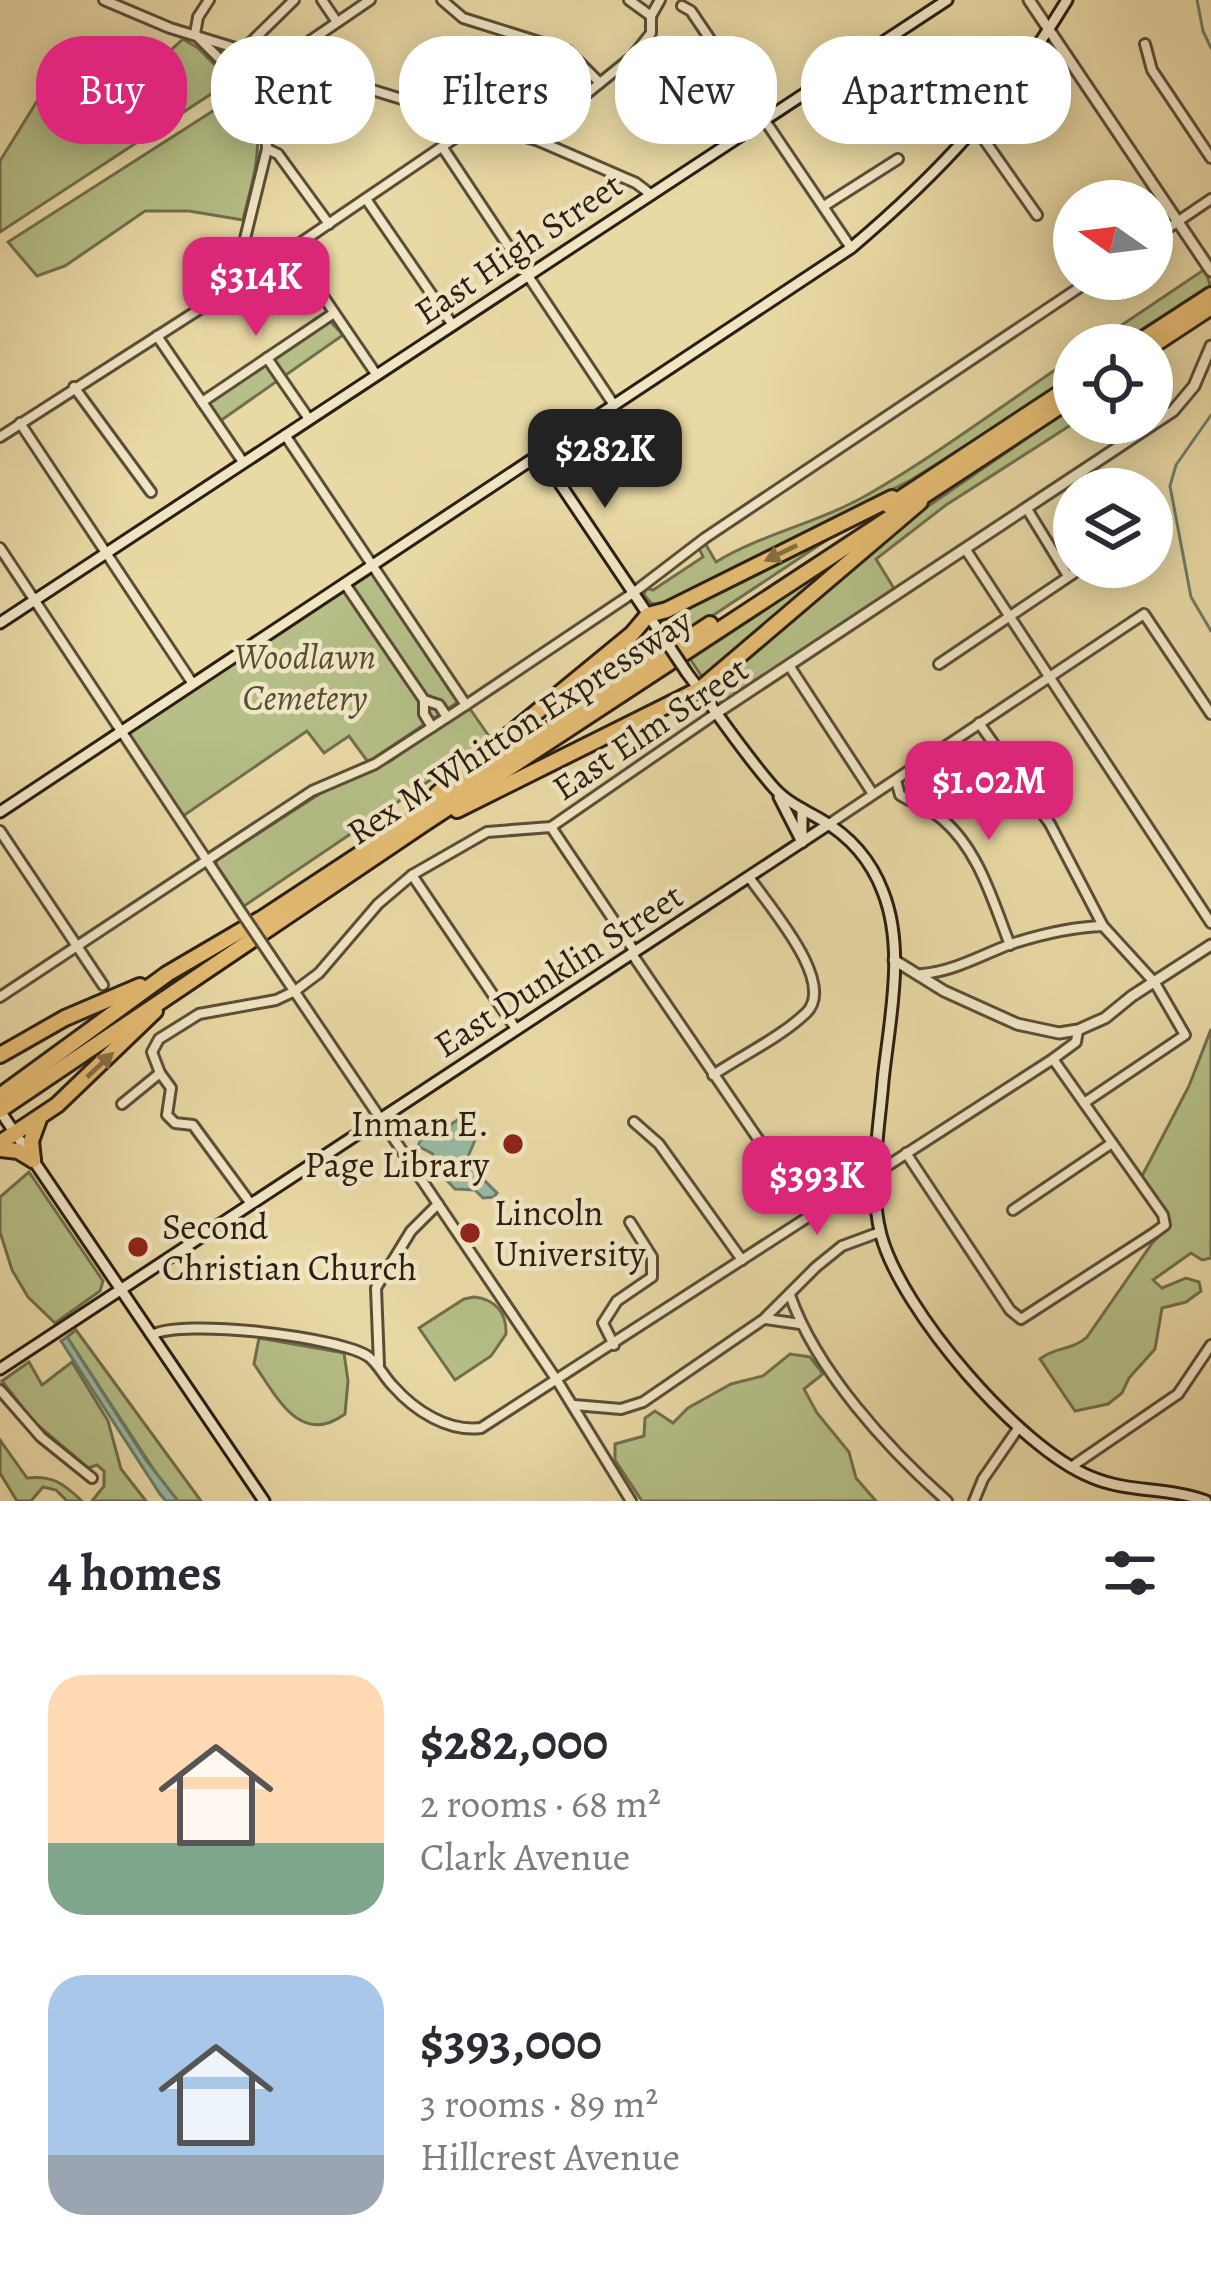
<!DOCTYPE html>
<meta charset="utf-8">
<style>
body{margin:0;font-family:Alegreya,serif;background:#f2f2f3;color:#2b2b33;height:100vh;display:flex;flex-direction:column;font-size:45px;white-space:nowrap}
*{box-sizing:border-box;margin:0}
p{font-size:39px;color:#7c7c81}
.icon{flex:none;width:66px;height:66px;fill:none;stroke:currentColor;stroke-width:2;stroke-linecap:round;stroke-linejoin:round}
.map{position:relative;height:1501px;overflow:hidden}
.details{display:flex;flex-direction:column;background:#fff;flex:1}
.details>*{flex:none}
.banner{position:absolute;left:36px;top:36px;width:1140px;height:108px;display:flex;gap:24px}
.needle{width:78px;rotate:284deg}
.buttons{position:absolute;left:1053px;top:180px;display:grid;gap:24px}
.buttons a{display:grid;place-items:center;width:120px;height:120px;border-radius:50%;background:#fff;box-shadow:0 6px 30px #0003;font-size:60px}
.price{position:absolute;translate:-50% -102px;padding:0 27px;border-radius:24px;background:#db2777;color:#fff;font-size:39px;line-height:78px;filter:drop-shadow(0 3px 6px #0008)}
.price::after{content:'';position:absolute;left:50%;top:72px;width:36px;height:27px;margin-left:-18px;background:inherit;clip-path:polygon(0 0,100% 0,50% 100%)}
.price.current{background:#222;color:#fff}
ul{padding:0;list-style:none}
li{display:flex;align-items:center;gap:36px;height:300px;padding:0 48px}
li span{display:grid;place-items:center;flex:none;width:336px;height:240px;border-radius:36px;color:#555}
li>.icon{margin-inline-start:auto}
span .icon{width:144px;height:144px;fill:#fffc;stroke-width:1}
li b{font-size:51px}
h2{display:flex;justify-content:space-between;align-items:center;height:144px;padding:0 48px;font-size:51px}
.chip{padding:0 42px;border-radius:48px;background:#fff;box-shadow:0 6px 30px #0003;font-size:42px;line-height:108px}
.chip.current{background:#db2777;color:#fff}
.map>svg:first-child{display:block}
.green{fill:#b5bf87;stroke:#706f4e;stroke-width:3}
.water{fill:#98baa3;stroke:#6c7c6a;stroke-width:3}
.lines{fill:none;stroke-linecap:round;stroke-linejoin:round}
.stream{stroke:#6c7c6a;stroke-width:3}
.minor-casing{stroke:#5a4e38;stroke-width:14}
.tertiary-casing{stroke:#5a4e38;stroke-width:15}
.secondary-casing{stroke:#2a1f14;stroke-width:15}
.motorway-casing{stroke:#2a1f14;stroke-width:20}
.minor{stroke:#f1e6c4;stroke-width:8}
.tertiary{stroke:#f1e6c4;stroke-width:9}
.secondary{stroke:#f1e6c4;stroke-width:9}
.motorway{stroke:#e4bc72;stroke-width:14}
.minor-bridge-casing{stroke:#5a4e38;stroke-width:14;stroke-linecap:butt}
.secondary-bridge-casing{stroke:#2a1f14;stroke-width:15;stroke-linecap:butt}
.minor-bridge{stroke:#f1e6c4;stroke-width:8}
.secondary-bridge{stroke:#f1e6c4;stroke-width:9}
.oneway{fill:#876e43}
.poi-dot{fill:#8f2418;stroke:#f1e6c4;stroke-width:4.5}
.labels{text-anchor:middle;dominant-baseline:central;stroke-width:9;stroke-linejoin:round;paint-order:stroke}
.street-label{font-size:36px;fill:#2a1f14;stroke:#f1e6c4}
.park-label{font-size:36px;font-style:italic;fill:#544f36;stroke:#f1e6c4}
.poi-label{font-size:36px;fill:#2a1f14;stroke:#f1e6c4;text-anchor:start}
</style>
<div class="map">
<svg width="1211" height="1501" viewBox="0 0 1211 1501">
<rect width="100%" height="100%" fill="#e9d9a5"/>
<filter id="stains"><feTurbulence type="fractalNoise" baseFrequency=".00167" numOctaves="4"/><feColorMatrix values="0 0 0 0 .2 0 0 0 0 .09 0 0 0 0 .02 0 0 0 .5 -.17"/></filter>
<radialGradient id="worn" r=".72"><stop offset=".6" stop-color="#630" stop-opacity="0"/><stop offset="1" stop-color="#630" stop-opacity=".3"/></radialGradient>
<g class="green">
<path d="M 183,39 L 198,48 L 231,81 L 0,232 L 0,161 L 55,72 L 133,106 L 145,104 L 171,50 Z"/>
<path d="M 241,93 C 271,132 253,176 243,220 L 189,211 L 145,211 L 65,266 L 37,276 L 8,242 Z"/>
<path d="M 1205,269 L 1211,288 L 1124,345 L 1092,345 Z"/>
<path d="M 329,320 L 343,335 L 220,421 L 208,402 Z"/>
<path d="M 1074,357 L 1074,378 L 911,480 L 661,606 L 651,603 L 644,595 L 646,588 L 653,590 L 703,557 L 699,548 L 705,543 L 716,562 C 762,534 818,523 867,495 C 938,454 1006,403 1074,357 Z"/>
<path d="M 1074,406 L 1074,423 L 946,505 L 876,559 L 895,590 L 723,702 L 716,698 L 715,685 L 898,527 Z"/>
<path d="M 866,514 L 676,640 L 662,619 L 664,615 Z"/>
<path d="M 886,525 L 703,678 L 688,656 Z"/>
<path d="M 372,573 L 458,702 L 368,762 L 349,736 L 324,753 L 307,731 L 183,816 L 128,736 L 131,728 Z"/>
<path d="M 468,706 L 491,739 L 244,906 L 216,864 L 217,860 L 321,793 L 389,762 Z"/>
<path d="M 1211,1029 L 1211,1258 L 1202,1260 L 1191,1253 L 1153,1280 L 1162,1288 L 1186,1278 L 1199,1282 L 1201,1291 L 1186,1302 L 1162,1308 L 1155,1349 L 1129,1378 L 1122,1393 L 1108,1404 L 1075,1411 L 1040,1359 C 1056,1346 1072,1351 1087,1337 L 1153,1242 L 1169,1227 L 1167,1216 L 1141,1178 L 1189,1086 Z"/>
<path d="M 29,1172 L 103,1281 L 100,1291 L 55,1323 L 28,1297 L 12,1270 L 0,1232 L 0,1197 Z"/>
<path d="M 474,1297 C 495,1299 507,1313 506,1334 L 491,1356 L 455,1380 L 419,1328 L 464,1299 Z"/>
<path d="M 76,1330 L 201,1501 L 178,1501 L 165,1487 L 67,1337 Z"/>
<path d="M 259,1338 L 344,1353 L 348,1381 L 345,1414 C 300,1447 277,1397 254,1364 Z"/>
<path d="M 790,1354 L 810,1357 L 823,1374 L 804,1389 L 817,1413 L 849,1452 L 856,1478 L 876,1501 L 642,1501 L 615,1460 L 615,1444 L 644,1436 L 645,1418 L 655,1411 L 673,1423 L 688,1408 L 731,1384 L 763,1376 Z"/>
<path d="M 29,1362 L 42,1385 L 72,1362 L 108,1421 L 121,1469 L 146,1501 L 92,1501 L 104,1486 L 104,1471 L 97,1465 L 88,1468 L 34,1422 L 2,1381 Z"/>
<path d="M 0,1440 L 27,1478 C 53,1475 64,1484 82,1501 L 67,1501 L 56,1490 L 43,1487 L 31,1501 L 17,1501 L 0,1473 Z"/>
</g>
<g class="water">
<path d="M 459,1119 L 469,1122 L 467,1131 L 475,1140 L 467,1159 L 482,1166 L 483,1179 L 497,1193 L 494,1197 L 483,1198 L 475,1190 L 455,1189 L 436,1169 L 433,1154 L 418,1146 L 423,1134 L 435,1135 Z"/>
<path d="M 67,1337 L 146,1460 L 178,1501 L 166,1501 L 160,1494 L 61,1341 Z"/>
</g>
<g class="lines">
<g class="stream">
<path d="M 1197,0 L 1203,31 L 1211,48"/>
<path d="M 1211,415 L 1176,465 L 1170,486 L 1191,597 L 1211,631"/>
<path d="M 410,1121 L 413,1138"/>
</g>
<defs>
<g id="minor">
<path d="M 104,0 L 170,28 L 539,141 L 636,183 L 649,193"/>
<path d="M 322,0 L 337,22"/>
<path d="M 442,0 L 463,18 L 568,51 L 600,83"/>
<path d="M 629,0 L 651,16"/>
<path d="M 682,6 L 691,11 L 851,248"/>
<path d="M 195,34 L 198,17 L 209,0"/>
<path d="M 196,35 C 229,70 267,97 267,149 L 240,259 L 214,294"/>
<path d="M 1145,44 L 1152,70 L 1211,158"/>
<path d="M 244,49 L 294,0"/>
<path d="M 282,60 L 370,0"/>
<path d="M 938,74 L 1037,215"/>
<path d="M 539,141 L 548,125 L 632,57 L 651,33 L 651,16 L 660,0"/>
<path d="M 443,148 L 614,405"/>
<path d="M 267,149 L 278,154 L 329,224"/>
<path d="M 366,199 L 452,324"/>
<path d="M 824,206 L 898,159"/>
<path d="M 1152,239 L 1211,199"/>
<path d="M 291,249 L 376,374"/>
<path d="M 240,259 L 259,271 L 477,123"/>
<path d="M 157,336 L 243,462"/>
<path d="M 267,358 L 309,419"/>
<path d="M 74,387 L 151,492"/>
<path d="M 202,402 L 334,313"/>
<path d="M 20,423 L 193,684"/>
<path d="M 285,435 L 466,705"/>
<path d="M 0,437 L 259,271"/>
<path d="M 1027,509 L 1068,576"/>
<path d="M 0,548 L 239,909"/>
<path d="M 966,550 L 1211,923"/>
<path d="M 345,584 L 424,700 L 424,714 L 432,727"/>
<path d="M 939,664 L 1083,567"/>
<path d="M 790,667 L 873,794"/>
<path d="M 424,700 L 439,705 L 447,717"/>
<path d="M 979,723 L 1050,824 L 1103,926 L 1155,983 L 1185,1035 L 1084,1103"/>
<path d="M 896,780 L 900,795 C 913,803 930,809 942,819 C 979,850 993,902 1010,945"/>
<path d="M 829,824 L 1144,614 L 1211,714"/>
<path d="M 551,827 L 635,952"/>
<path d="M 0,831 L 103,985"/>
<path d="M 412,875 L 516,1029"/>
<path d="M 632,954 L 810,1215"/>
<path d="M 270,955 L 558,1382 L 631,1501"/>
<path d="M 922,974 C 955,971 981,955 1011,944 C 1042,934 1071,927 1103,926"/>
<path d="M 0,997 L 312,791 L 375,764 L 466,705 L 633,593 L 705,538 L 1092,279"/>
<path d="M 160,1073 L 171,1088 L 167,1115 L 175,1123 L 193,1125 L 251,1204"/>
<path d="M 713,1075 C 743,1055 781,1037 806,1013 C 838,983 767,904 749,877"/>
<path d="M 122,1104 L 160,1073 L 152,1052 L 159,1039 L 199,1014 L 276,1000 L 295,991 L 319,973 L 378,904 L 412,875 L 487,832 L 551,827 L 718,712"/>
<path d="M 634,1122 L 659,1144 L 742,1260"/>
<path d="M 906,1153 L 1010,1310 L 1021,1319 L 1154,1233 L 1165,1225 L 1163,1215 L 1053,1059"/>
<path d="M 1013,1210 L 1112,1143"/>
<path d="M 790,1295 C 816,1370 888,1449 947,1501"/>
<path d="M 766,1319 L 800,1324"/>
<path d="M 152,1335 C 181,1318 342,1337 369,1357 C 379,1365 384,1377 393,1386 C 415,1411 448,1432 481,1428 L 1053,1059 L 1076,1042 L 1078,1030"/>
<path d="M 614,1345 L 603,1323 L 617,1301 L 652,1277 L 652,1257 L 630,1222"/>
<path d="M 379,1365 L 376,1288 L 411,1231 L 438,1204"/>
<path d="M 0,1390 L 41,1437 L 92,1478"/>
<path d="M 574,1405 L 621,1409 L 643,1402 L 764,1319 L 816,1267 L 842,1246 L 880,1232"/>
<path d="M 1071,1467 L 1178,1394 L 1211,1345"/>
<path d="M 974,1501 L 983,1479 L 1019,1427"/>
</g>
<g id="tertiary">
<path d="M 1029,0 L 1211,271"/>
<path d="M 718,712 L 1173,411 L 1194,386 L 1211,346"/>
<path d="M 894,960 L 944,991 L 1017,1024 L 1059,1033 L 1078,1030 L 1105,1018 L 1132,996 L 1211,945"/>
</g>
<g id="secondary">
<path d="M 540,454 L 661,634"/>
<path d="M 0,623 L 947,0"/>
<path d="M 687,673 C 716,711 743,753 775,789 C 787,802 804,810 820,819 C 850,836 871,860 883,892 C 906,950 889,1022 883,1081 C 879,1131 868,1186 881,1235 C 901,1310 1019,1448 1091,1477 C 1128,1493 1169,1487 1206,1501"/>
<path d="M 779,797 L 802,842"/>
<path d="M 802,809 L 802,842"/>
<path d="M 0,812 L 851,248 C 942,171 1005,102 1067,0"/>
<path d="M 0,1111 L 264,1501"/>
<path d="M 0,1369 L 829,824"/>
</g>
<g id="motorway">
<path d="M 1134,345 L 1211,295"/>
<path d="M 1152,346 L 1211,307"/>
<path d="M 889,506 L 1074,384"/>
<path d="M 437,794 L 632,634 L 648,615 L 667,610 L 892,498"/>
<path d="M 457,810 L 700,689 L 920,502"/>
<path d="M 0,1055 L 65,1018 L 140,986"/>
<path d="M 0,1096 L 167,974 L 261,919 L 710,624"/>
<path d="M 0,1110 L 425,823 L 1074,397"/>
<path d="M 0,1143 L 57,1105 L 155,1011"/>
<path d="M 0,1149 L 18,1151 L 33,1160"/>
<path d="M 33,1160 L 31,1141 L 39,1119"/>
</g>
</defs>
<use href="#minor" class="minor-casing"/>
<use href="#tertiary" class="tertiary-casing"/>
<use href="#secondary" class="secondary-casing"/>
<use href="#motorway" class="motorway-casing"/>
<use href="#minor" class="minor"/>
<use href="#tertiary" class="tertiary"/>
<use href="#secondary" class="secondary"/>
<use href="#motorway" class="motorway"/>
<defs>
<path id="minor-bridge" d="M 239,909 L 270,955"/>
<path id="secondary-bridge" d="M 661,634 L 687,673"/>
</defs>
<use href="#minor-bridge" class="minor-bridge-casing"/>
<use href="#secondary-bridge" class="secondary-bridge-casing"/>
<use href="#minor-bridge" class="minor-bridge"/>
<use href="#secondary-bridge" class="secondary-bridge"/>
</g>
<defs><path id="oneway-solid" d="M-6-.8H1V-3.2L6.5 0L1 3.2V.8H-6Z" transform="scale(3)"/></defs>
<g class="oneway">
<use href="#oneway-solid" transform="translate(781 553) rotate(154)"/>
<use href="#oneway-solid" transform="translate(100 1065) rotate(-43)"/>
</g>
<g class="poi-dot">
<circle cx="513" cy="1144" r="12"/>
<circle cx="470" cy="1233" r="12"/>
<circle cx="138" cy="1247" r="12"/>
</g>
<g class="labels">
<g class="street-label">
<text transform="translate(518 248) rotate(-34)">East High Street</text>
<text transform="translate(519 726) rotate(-33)">Rex M Whitton Expressway</text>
<text transform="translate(650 728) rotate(-34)">East Elm Street</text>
<text transform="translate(558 970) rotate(-33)">East Dunklin Street</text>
</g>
<g class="park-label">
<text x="305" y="656">Woodlawn<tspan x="305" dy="41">Cemetery</tspan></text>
</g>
<g class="poi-label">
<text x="489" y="1123" text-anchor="end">Inman E.<tspan x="489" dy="41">Page Library</tspan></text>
<text x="494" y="1212">Lincoln<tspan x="494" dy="41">University</tspan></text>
<text x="162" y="1226">Second<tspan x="162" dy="41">Christian Church</tspan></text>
</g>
</g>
<rect width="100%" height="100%" filter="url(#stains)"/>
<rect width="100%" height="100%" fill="url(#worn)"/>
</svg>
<div class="buttons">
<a><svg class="needle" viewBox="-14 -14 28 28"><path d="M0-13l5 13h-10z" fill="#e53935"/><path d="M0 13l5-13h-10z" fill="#7c7c81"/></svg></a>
<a><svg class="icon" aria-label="locate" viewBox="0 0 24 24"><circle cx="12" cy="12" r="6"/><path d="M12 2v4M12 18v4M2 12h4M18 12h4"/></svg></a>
<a><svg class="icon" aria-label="layers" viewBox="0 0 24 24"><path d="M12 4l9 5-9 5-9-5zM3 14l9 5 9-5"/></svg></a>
</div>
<b class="price" style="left:256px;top:339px">$314K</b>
<b class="price current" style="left:605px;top:511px">$282K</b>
<b class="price" style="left:989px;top:843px">$1.02M</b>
<b class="price" style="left:817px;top:1238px">$393K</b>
<div class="banner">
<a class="chip current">Buy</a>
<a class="chip">Rent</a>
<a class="chip">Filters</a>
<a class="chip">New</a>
<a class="chip">Apartment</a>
</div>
</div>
<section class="details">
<h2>4 homes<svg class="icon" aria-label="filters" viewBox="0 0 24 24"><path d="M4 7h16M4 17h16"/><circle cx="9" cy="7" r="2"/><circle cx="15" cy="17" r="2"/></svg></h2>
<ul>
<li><span style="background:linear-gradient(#ffd9b3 70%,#7fa58c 0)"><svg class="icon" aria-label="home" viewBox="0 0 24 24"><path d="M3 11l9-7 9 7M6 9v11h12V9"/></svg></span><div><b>$282,000</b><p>2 rooms · 68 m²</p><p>Clark Avenue</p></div></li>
<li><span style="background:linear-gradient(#a9c7e8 75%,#9aa5b1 0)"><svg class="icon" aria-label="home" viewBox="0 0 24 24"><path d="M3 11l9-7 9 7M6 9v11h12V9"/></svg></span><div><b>$393,000</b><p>3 rooms · 89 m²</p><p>Hillcrest Avenue</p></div></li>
</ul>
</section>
